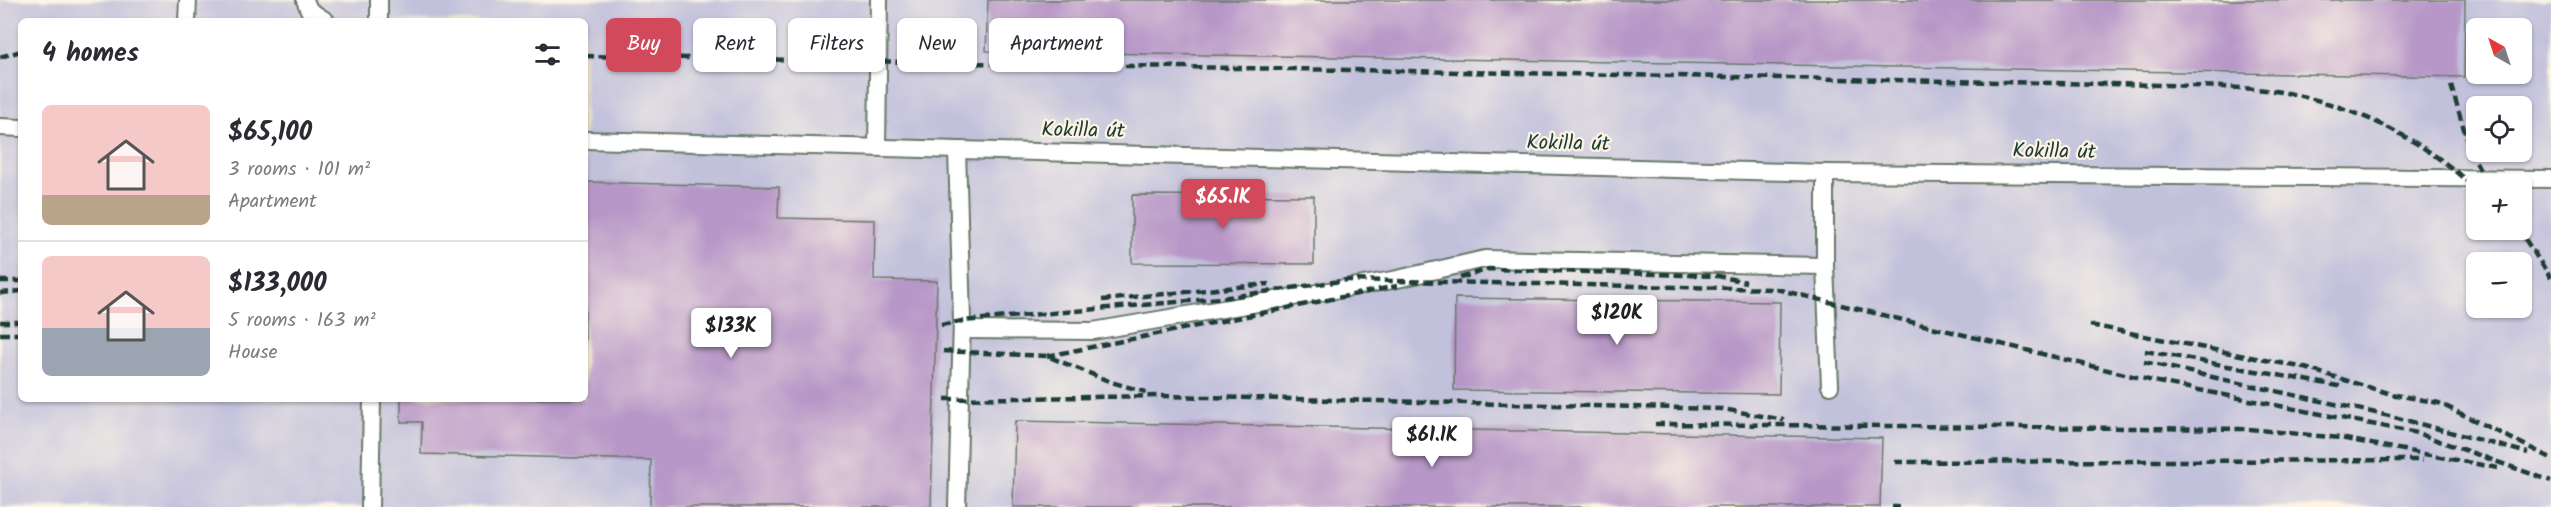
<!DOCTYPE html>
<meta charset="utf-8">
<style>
body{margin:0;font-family:Kalam,sans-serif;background:#f2f2f3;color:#2b2b33;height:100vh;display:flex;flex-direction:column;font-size:22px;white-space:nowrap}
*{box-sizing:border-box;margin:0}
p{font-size:20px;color:#7c7c81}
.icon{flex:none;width:33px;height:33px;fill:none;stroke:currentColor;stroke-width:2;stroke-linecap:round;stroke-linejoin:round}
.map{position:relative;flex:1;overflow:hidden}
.details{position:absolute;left:18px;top:18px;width:570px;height:384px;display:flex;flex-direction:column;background:#fff;border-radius:9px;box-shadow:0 2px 4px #0004}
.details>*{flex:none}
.hud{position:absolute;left:606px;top:18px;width:570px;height:54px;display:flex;gap:12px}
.needle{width:39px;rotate:321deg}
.fabs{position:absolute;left:2466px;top:18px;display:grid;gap:12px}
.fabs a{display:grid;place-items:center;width:66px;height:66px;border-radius:9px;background:#fff;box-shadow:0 2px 4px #0004;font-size:30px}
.price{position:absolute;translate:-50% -51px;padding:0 14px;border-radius:6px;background:#fff;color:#222;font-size:20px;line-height:39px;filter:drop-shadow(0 2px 3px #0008)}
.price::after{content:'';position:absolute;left:50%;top:36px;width:18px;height:14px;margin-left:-9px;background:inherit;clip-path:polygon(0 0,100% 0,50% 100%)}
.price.active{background:#d1495b;color:#fff}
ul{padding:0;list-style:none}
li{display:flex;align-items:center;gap:18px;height:150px;padding:0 24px}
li+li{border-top:2px solid #e1e1e2}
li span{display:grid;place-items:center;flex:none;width:168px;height:120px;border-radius:9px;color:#555}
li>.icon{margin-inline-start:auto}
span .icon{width:72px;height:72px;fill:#fffc;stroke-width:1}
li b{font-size:26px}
h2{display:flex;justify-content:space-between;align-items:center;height:72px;padding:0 24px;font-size:26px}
.pill{padding:0 21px;border-radius:9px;background:#fff;box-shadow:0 2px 4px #0004;font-size:21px;line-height:54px}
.pill.active{background:#d1495b;color:#fff}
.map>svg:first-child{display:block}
.industrial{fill:#c2c1dc;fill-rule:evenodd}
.building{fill:#b797c7}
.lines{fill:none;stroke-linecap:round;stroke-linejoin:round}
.minor-casing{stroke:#687969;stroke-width:20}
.minor{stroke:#fff;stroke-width:16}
.rail{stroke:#1f3d34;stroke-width:4.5;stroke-dasharray:9 4.5;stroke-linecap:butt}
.labels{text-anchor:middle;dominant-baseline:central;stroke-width:4.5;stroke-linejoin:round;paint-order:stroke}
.street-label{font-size:21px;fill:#1f3d34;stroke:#fcf5e5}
</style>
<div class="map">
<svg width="2551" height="507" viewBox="0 0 2551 507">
<rect width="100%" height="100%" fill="#fcf5e5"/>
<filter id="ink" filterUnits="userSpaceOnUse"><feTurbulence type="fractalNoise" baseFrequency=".0167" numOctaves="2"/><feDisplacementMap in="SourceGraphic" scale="12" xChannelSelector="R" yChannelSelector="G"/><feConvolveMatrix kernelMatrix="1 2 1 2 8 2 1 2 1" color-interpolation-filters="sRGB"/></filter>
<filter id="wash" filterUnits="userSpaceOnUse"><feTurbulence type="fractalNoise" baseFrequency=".008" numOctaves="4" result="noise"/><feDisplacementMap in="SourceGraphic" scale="24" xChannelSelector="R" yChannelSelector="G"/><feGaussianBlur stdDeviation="1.35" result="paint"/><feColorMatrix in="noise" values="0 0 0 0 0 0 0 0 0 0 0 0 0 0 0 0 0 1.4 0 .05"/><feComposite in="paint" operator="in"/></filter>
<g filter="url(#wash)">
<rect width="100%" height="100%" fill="#efe8cb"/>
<path class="industrial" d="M 0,0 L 2551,0 L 2551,507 L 0,507 ZM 21,21 L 585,21 L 585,399 L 21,399 ZM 2476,28 L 2522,28 L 2522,74 L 2476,74 ZM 2476,106 L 2522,106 L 2522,152 L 2476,152 ZM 2476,184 L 2522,184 L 2522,230 L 2476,230 ZM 2476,262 L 2522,262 L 2522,308 L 2476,308 Z"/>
<g id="blocks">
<g class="building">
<path d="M 988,0 L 2465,0 L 2464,77 L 986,51 Z"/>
<path d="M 585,182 L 779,187 L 778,218 L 875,220 L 874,280 L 937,281 L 931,507 L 650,507 L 651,460 L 421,454 L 422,422 L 401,422 L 401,399 L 585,399 Z"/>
<path d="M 1132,195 L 1314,196 L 1314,264 L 1132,263 Z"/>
<path d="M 1455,298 L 1780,302 L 1779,394 L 1454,390 Z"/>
<path d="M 1015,421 L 1882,438 L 1880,507 L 1013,507 Z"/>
</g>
</g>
</g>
<g filter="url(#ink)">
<use href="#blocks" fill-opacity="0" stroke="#687969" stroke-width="1.5"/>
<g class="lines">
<defs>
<g id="minor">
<path d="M 305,0 L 309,10 L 326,21"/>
<path d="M 187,21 L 188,0"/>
<path d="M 379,21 L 379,0"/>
<path d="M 0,127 L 21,128"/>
<path d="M 585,140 L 1825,173 L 2551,179"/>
<path d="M 877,147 L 879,0"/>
<path d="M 1825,173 L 1825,266 L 1830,386"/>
<path d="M 962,330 L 1093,331 L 1393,280 L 1485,259 L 1825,266"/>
<path d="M 370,507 L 372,399"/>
<path d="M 957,507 L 962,321 L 957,150"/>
</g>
</defs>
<use href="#minor" class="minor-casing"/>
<use href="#minor" class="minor"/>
<g class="rail">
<path d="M 585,56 L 2165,85 C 2209,87 2254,86 2297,95 C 2363,110 2429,143 2476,190"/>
<path d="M 0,57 L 21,51"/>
<path d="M 2451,85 L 2471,153 L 2488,184"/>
<path d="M 2515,230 L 2525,239 L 2551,278"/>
<path d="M 1460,278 L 1489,269 L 1718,276 L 1746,282"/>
<path d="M 0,281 L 21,281"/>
<path d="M 0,293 L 21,291"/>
<path d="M 1102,300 L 1269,284"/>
<path d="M 0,322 L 21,322"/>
<path d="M 941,325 L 962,321 L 1222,298 L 1347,280 L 1776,289 L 2153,381 L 2417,433 L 2551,481"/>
<path d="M 2090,325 L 2305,368 L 2391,394 L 2439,403 L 2551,458"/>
<path d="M 0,334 L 21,334"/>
<path d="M 943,351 L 1047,356 L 1111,382 L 1146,392"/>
<path d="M 2145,351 L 2344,387"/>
<path d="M 1047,356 L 1397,286"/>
<path d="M 2144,362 L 2394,417 L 2528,453"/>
<path d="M 945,399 L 1163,396 L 1723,409 L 1784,420"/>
<path d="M 1655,424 L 2249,429 L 2340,438 L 2498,468"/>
<path d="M 1895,462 L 2423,460"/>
<path d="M 1892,507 L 1899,507"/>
</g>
</g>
</g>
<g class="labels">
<g class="street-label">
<text transform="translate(1083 131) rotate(1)">Kokilla út</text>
<text transform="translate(1568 144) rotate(1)">Kokilla út</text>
<text transform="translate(2054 152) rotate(1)">Kokilla út</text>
</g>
</g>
</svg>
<div class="fabs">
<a><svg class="needle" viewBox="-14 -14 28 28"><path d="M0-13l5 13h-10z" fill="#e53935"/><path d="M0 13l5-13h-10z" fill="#7c7c81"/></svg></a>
<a><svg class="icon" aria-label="locate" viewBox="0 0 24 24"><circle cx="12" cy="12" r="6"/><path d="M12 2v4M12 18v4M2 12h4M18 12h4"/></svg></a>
<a>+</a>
<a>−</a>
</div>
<b class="price active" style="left:1223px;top:230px">$65.1K</b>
<b class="price" style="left:1617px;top:346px">$120K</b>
<b class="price" style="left:731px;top:359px">$133K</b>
<b class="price" style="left:1432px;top:468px">$61.1K</b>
<div class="hud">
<a class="pill active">Buy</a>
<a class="pill">Rent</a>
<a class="pill">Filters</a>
<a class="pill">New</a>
<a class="pill">Apartment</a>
</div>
<section class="details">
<h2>4 homes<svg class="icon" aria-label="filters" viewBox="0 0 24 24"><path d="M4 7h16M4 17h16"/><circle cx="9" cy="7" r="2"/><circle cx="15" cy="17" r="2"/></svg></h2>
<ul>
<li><span style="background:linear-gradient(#f6c9c9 75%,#b9a48a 0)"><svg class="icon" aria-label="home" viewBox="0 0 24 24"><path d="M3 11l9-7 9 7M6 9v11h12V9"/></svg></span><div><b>$65,100</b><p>3 rooms · 101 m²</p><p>Apartment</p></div></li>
<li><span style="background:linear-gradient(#f6c9c9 60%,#9aa5b1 0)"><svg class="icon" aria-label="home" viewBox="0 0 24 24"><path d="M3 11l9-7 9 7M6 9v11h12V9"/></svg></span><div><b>$133,000</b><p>5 rooms · 163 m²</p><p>House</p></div></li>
</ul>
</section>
</div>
